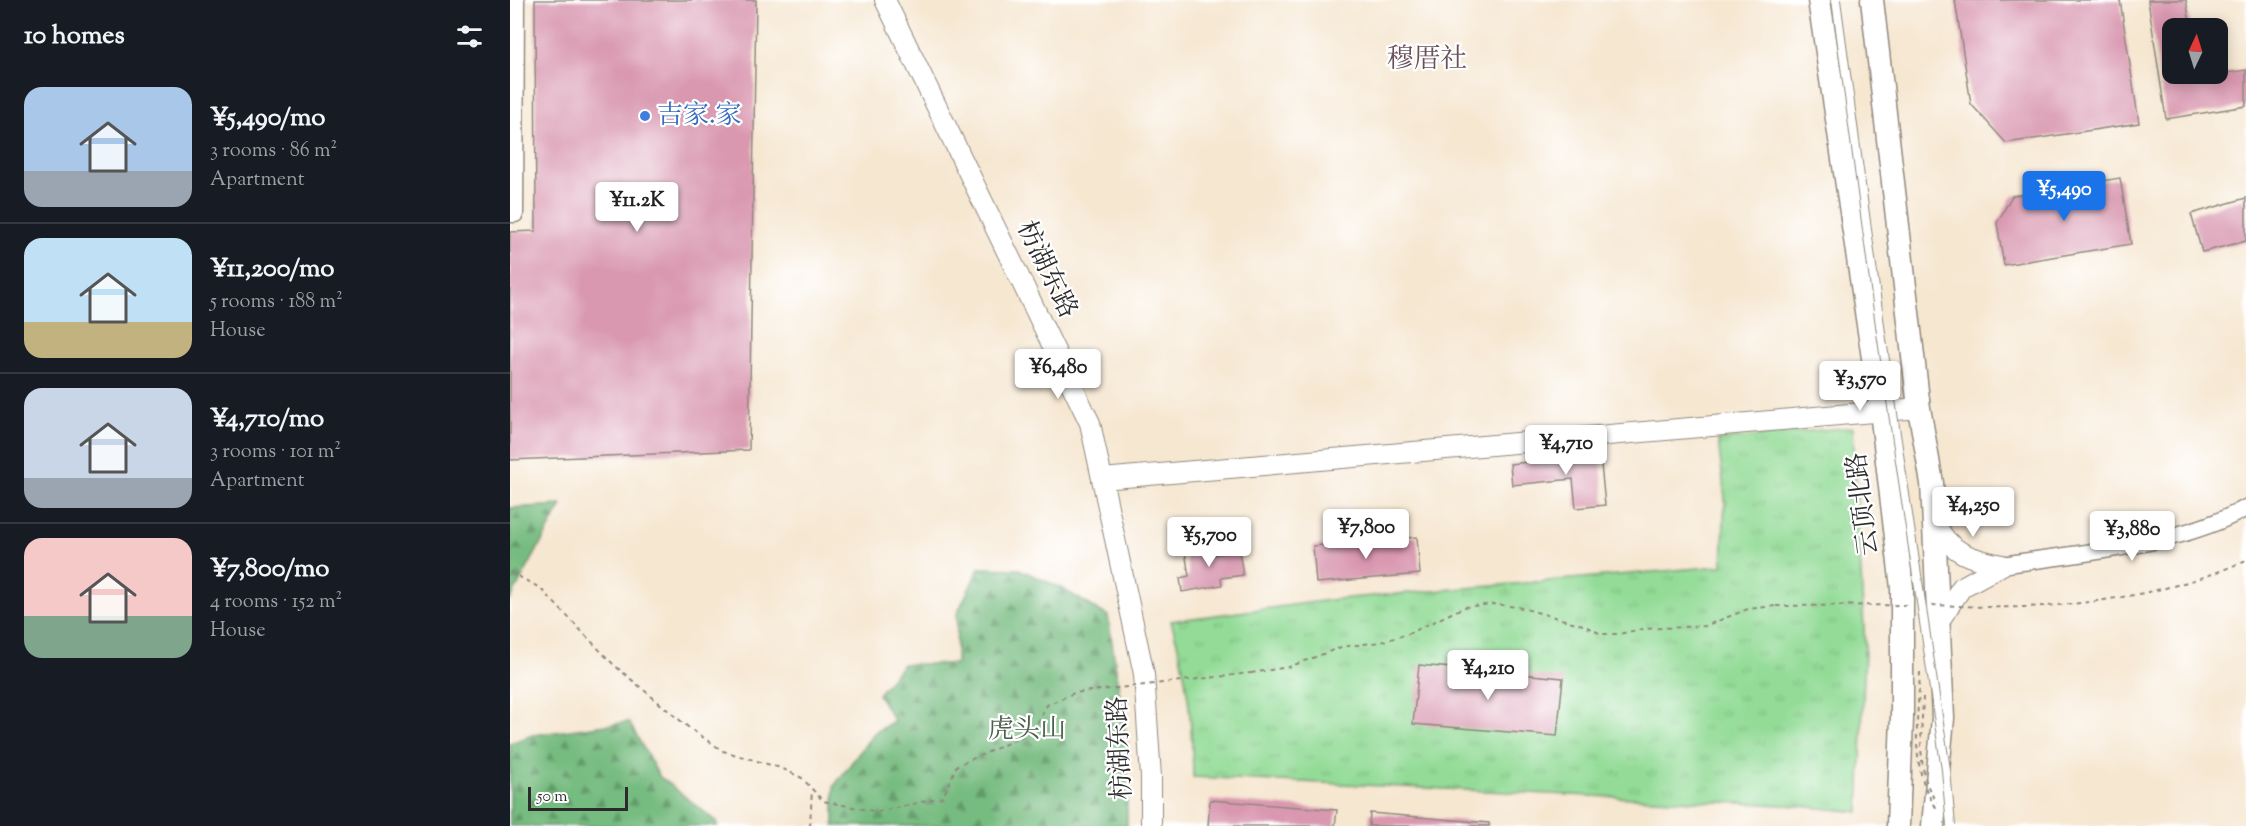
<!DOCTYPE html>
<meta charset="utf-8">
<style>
body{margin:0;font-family:"Sorts Mill Goudy","Noto Serif SC",serif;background:#242831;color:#f1f3f6;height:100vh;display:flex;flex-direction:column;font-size:22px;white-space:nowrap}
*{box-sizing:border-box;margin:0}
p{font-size:20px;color:#9ea1a6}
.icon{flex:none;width:33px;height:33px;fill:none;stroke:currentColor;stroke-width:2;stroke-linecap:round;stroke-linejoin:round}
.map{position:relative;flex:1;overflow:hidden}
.sheet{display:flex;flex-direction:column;background:#171b24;width:510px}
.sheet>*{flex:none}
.needle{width:39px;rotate:4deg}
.fabs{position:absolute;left:1652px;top:18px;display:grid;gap:12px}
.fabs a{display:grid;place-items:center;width:66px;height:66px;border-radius:12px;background:#171b24;box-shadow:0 3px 15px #0003;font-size:30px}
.scale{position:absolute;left:18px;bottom:15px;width:100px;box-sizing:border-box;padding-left:6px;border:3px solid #2b2b2b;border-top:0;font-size:16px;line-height:21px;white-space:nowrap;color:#2b2b2b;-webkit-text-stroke:4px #fff;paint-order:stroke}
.price{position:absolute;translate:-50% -51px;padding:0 14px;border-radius:6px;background:#fff;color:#222;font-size:20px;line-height:39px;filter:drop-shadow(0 2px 3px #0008)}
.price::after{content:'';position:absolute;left:50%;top:36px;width:18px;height:14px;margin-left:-9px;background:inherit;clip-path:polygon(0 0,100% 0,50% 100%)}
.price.active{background:#1a73e8;color:#fff}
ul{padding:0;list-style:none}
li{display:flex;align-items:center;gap:18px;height:150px;padding:0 24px}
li+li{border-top:2px solid #363941}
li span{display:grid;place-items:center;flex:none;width:168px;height:120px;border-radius:18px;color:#555}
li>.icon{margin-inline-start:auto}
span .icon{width:72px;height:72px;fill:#fffc;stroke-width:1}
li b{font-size:26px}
h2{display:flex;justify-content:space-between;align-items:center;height:72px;padding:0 24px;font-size:26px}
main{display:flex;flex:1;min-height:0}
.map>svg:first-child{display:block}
.grass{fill:url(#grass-tufts);stroke:#5f8360;stroke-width:1.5}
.forest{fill:url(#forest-firs);stroke:#507355;stroke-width:1.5}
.building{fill:#d998b0}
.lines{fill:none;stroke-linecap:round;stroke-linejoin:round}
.minor-casing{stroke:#90897e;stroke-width:19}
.tertiary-casing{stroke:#90897e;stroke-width:22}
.secondary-casing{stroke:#90897e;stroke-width:25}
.path{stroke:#90897e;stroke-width:2;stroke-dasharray:4.5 4.5;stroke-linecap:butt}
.minor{stroke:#fff;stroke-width:16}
.tertiary{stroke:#fff;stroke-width:20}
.secondary{stroke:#fff;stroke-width:22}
.service-bridge-casing{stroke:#90897e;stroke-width:10;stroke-linecap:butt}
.path-bridge{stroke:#90897e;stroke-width:2;stroke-dasharray:4.5 4.5;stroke-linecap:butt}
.service-bridge{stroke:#fff;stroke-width:8}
.shop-dot{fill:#3f7fe0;stroke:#fff;stroke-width:2}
.labels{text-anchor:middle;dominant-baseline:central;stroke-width:4.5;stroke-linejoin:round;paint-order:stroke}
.shop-label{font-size:26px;fill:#366cbe;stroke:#fff;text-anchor:start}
.street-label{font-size:26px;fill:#2b2b2b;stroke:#fff}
.park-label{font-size:26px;fill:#4a604b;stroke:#fff}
.neighbourhood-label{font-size:27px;fill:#68515a;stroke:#fff}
</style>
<main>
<section class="sheet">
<h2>10 homes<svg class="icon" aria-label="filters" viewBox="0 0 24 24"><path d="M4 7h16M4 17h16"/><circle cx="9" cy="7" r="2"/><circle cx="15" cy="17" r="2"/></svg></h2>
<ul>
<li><span style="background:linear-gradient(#a9c7e8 70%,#9aa5b1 0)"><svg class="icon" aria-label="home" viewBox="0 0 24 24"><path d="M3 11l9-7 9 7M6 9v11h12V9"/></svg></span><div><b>¥5,490/mo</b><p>3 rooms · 86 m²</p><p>Apartment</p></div></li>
<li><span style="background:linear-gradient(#bfe0f5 70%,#c2b280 0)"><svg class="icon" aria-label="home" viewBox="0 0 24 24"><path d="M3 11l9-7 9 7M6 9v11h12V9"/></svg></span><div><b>¥11,200/mo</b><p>5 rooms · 188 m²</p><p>House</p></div></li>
<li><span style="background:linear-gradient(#c9d6e8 75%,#9aa5b1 0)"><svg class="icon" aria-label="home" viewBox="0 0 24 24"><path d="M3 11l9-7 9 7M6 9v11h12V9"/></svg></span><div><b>¥4,710/mo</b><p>3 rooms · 101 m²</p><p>Apartment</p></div></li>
<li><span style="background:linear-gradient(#f6c9c9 65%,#7fa58c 0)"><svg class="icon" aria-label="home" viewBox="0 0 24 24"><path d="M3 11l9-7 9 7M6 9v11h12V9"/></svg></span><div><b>¥7,800/mo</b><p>4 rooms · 152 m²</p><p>House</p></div></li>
</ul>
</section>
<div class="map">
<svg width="1736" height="826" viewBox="0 0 1736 826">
<defs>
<pattern id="grass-tufts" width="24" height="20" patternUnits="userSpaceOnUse" patternTransform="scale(1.5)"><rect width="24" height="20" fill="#93db96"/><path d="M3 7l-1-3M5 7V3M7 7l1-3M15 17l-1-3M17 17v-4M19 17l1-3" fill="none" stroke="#7fbc81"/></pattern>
<pattern id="forest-firs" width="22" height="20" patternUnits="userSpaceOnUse" patternTransform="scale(1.5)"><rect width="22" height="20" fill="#76bb7f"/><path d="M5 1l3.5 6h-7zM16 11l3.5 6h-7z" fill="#619868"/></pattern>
</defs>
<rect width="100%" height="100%" fill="#fff"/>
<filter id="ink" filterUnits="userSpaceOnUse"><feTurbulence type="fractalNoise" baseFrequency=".0167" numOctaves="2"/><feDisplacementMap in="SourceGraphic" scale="12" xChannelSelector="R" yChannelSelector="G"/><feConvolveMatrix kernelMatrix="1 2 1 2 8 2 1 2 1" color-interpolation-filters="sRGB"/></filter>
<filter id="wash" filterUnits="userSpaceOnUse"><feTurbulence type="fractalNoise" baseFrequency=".008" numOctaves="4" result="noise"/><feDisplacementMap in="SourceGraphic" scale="24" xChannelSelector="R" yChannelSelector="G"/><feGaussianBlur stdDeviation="1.35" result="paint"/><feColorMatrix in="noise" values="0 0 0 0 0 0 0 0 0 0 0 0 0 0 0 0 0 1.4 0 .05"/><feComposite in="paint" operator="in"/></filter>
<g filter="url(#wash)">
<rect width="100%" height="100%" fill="#f6e7d1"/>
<path class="grass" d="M 1343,427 L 1355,647 L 1349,812 L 1291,806 L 683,777 C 682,718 678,677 661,621 L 828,599 L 1212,566 L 1215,498 L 1208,440 Z"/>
<g class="forest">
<path d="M 52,505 L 0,600 L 0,508 Z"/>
<path d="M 469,568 L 509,569 L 551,588 L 598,616 L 617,743 L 617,826 L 324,826 L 324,786 L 364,733 L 384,721 L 368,694 L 393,664 L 446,664 L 447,614 Z"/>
<path d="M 119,722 L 149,776 L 206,821 L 208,826 L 0,826 L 0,743 L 23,735 Z"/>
</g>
<g id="blocks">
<g class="building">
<path d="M 25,0 L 246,0 L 239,450 L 0,460 L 0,232 L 26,231 Z"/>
<path d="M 1445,0 L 1610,0 L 1629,123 L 1496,143 L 1461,104 Z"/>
<path d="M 1638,0 L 1676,0 L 1681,28 L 1662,28 L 1662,74 L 1688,74 L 1689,77 L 1736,70 L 1736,106 L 1656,119 Z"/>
<path d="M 1610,178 L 1621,244 L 1494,265 L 1487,223 L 1502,196 Z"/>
<path d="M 1736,198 L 1736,241 L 1692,252 L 1681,214 Z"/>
<path d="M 1090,454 L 1095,505 L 1066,508 L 1063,479 L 1002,485 L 1000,464 Z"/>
<path d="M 907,537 L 910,574 L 806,583 L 803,546 Z"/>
<path d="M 695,542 L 697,556 L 729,551 L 733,575 L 711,578 L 712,585 L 672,592 L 670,578 L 679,576 L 674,545 Z"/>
<path d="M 909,665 L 1053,678 L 1047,736 L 903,724 Z"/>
<path d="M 700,800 L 827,810 L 825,826 L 698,826 Z"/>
<path d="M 860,813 L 979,823 L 979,826 L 859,826 Z"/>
</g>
</g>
</g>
<g filter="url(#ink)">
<use href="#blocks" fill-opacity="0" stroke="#90897e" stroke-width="1.5"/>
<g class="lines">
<defs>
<g id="minor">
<path d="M 0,214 L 5,214 L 6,0"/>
<path d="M 1492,565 C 1568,553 1669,546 1736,508"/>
</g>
<g id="tertiary">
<path d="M 375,0 L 580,423 L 634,674 L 641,777 L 641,826"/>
<path d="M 592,479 L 1409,408"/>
<path d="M 1424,521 C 1438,552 1460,559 1492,565"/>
<path d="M 1429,621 L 1452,587 L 1492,565"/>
</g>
<g id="secondary">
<path d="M 1309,0 L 1371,411 L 1392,588 L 1392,717 L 1388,826"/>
<path d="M 1362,0 L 1409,408 L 1422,483 L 1433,718 L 1423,826"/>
</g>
</defs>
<use href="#minor" class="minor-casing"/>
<use href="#tertiary" class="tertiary-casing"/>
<use href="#secondary" class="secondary-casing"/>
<g class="path">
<path d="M 0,572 L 30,588 L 104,665 L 178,727 L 213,751 L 271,768 L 292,778 L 313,801 L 368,812 L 433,797 L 447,765 C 474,755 497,743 523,731"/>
<path d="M 741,673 L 779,667 L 831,647 L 870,642 L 898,634 L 954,607 L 983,604 L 1008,607 L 1073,625 L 1091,634 L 1109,634 L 1132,629 L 1195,626 L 1238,609 L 1266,606"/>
<path d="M 300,826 L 302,789"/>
</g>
<use href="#minor" class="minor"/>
<use href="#tertiary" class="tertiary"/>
<use href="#secondary" class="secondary"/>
<defs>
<path id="service-bridge" d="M 1326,0 L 1371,333 L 1436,770 L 1441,826"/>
</defs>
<use href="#service-bridge" class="service-bridge-casing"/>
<g class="path-bridge">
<path d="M 1422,605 C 1458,606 1496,609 1532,606 C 1597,603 1677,588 1736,560"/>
<path d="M 1266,606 L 1401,605"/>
<path d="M 1410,672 C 1408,719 1398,773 1429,811"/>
<path d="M 1413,697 C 1412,730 1405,775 1427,802"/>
<path d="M 523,731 L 537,705 L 564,693 L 741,673"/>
</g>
<use href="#service-bridge" class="service-bridge"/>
</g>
</g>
<circle class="shop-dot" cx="135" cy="116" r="6"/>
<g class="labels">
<g class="shop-label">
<text x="147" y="116">吉家.家</text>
</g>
<g class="street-label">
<text transform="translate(536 270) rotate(64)">枋湖东路</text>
<text transform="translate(1354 504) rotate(-97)">云顶北路</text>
<text transform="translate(611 748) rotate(-93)">枋湖东路</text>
</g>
<g class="park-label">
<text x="517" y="730">虎头山</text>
</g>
<g class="neighbourhood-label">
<text x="917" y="60">穆厝社</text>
</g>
</g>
</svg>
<div class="fabs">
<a><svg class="needle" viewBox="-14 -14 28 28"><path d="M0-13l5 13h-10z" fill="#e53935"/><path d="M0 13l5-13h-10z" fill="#9ea1a6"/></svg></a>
</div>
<div class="scale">50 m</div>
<b class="price active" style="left:1554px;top:222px">¥5,490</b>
<b class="price" style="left:127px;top:233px">¥11.2K</b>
<b class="price" style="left:548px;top:400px">¥6,480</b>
<b class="price" style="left:1350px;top:412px">¥3,570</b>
<b class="price" style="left:1056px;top:476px">¥4,710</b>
<b class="price" style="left:1463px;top:538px">¥4,250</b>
<b class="price" style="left:856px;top:560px">¥7,800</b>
<b class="price" style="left:1622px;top:562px">¥3,880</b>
<b class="price" style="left:699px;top:568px">¥5,700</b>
<b class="price" style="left:978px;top:701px">¥4,210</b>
</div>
</main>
